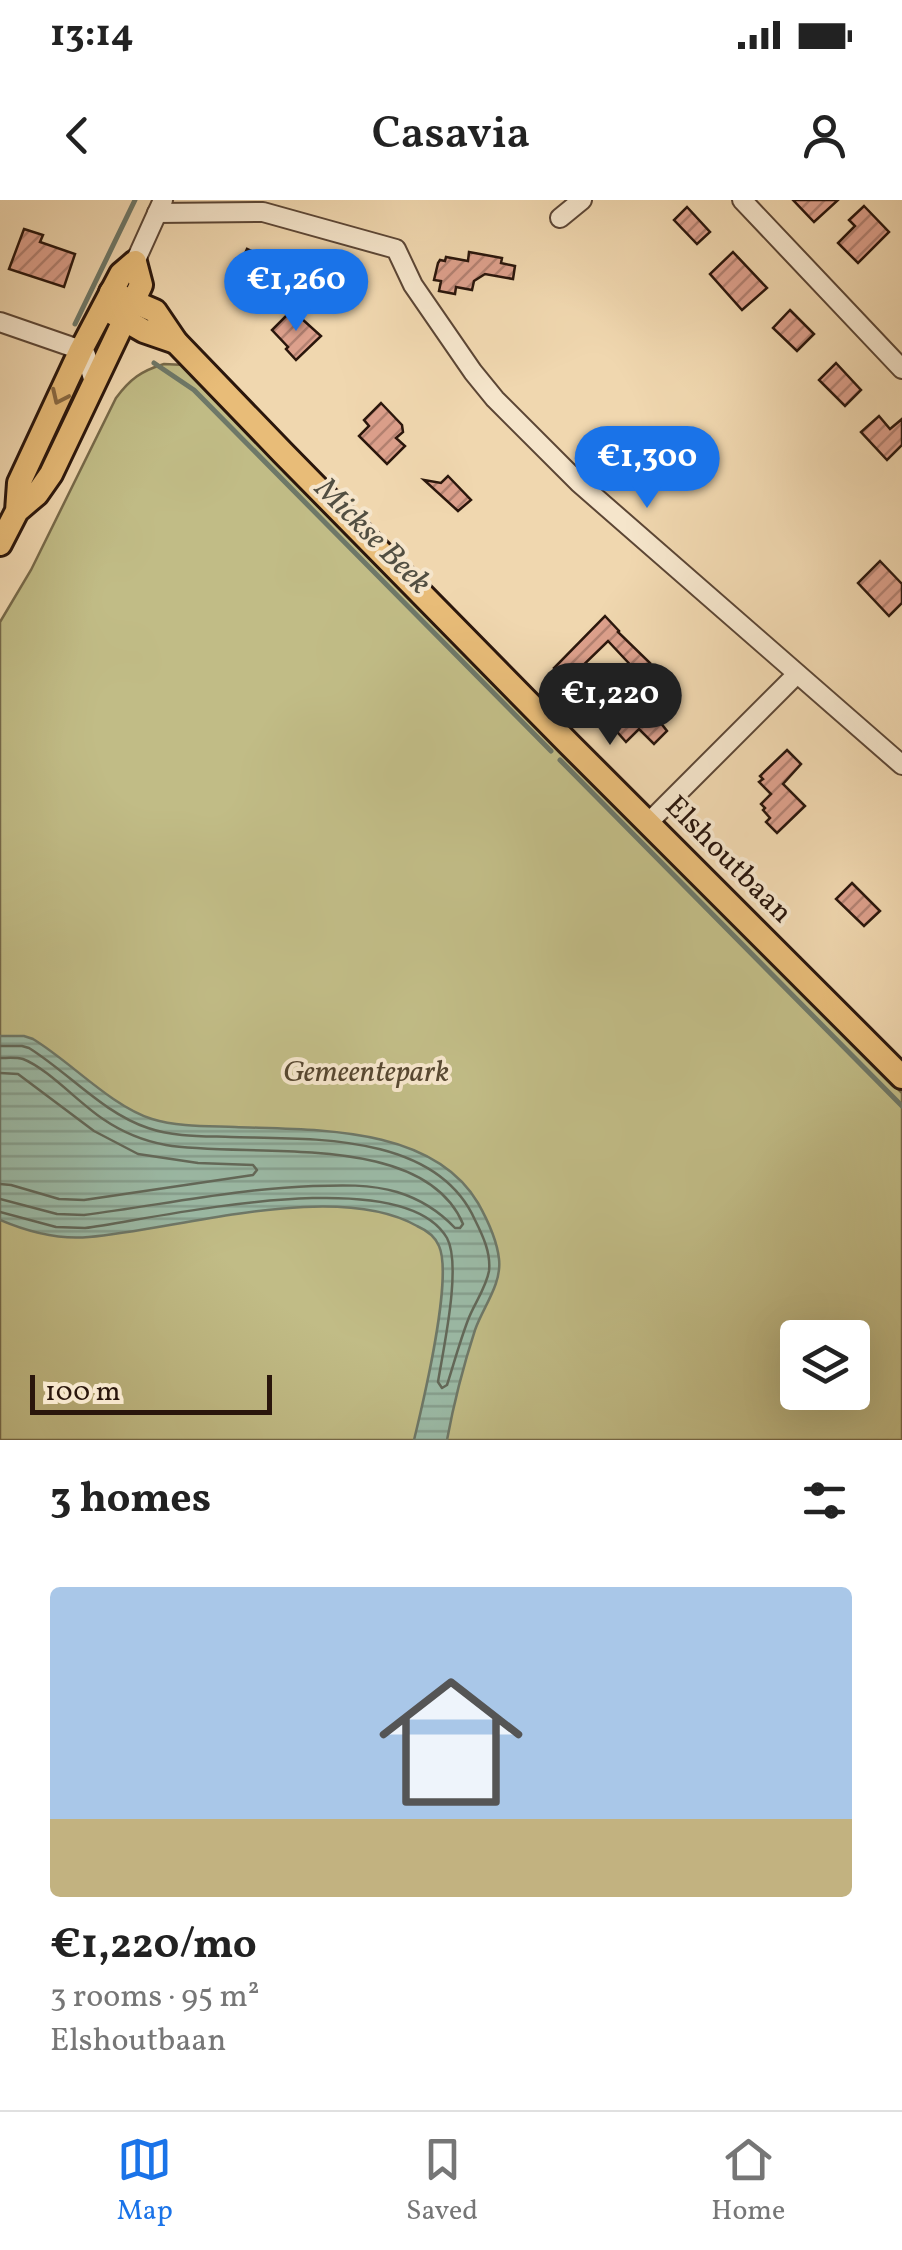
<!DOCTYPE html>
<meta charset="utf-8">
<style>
body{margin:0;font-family:Vollkorn,serif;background:#f2f2f2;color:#222;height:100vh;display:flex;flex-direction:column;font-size:38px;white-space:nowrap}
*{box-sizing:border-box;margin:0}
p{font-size:32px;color:#767676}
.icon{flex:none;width:55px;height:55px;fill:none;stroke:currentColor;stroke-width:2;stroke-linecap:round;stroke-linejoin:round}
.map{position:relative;height:1240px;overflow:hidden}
.sheet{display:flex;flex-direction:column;background:#fff;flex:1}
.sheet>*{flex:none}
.fabs{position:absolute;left:780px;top:1120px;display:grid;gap:20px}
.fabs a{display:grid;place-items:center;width:90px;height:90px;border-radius:10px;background:#fff;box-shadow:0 10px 40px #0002;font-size:50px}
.scale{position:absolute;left:30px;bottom:25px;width:242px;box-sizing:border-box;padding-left:10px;border:5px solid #2a160c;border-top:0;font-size:28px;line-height:35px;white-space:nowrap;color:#2a160c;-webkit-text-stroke:8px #f5e5cb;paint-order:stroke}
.price{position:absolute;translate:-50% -85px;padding:0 22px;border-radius:35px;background:#1a73e8;color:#fff;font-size:32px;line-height:65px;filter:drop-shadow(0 2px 5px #0008)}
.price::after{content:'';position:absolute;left:50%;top:60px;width:30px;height:22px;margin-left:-15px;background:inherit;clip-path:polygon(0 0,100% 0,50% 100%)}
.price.active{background:#222;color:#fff}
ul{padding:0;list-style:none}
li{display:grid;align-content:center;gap:20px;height:530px;padding:0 50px}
li span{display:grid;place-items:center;height:310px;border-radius:10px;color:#555}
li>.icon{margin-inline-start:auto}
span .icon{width:180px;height:180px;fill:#fffc;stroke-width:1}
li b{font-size:42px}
h2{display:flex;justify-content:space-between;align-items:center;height:120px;padding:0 50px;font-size:42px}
.status{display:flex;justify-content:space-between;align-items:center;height:70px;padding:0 50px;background:#fff;direction:ltr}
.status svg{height:28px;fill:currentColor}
header{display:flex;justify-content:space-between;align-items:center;height:130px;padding:0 50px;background:#fff;font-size:45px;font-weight:600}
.tabs{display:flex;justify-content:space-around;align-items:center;height:140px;border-top:2px solid #e0e0e0;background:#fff;font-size:28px;color:#767676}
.tabs a{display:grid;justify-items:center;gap:5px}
.tabs .active{color:#1a73e8}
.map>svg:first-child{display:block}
.park{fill:#c1bc86;stroke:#766949;stroke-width:2.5;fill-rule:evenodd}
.water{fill:url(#water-rules);stroke:#6e7868;stroke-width:2.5}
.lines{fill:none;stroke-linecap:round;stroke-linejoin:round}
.shore{stroke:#626859;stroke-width:2.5}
.stream{stroke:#6e7868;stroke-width:5}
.building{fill:url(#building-hatch);stroke:#2a160c;stroke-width:2.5}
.minor-casing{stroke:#5c4635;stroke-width:22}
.major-casing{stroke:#2a160c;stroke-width:28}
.minor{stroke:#f5e5cb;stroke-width:18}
.major{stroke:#e8bc78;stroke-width:22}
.oneway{stroke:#896942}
.labels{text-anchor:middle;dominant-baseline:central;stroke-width:8;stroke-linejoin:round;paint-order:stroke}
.street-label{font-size:30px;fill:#2a160c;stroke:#f5e5cb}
.park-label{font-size:30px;font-style:italic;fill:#574831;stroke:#f5e5cb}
.water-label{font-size:32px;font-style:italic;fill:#524f42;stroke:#f5e5cb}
</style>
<div class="status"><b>13:14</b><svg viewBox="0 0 49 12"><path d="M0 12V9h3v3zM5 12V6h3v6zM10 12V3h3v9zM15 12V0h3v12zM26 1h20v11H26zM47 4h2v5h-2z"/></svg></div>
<header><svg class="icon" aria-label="back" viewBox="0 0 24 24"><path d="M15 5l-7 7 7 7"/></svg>Casavia<svg class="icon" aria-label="person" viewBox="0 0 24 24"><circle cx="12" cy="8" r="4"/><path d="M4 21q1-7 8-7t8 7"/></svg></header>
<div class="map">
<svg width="902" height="1240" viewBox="0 0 902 1240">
<defs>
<pattern id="water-rules" width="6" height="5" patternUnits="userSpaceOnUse" patternTransform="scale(2.5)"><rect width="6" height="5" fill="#9bbaa6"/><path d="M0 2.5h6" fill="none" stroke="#869f8e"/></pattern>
<pattern id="building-hatch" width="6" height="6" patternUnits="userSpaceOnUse" patternTransform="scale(2.5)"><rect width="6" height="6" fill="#dda08c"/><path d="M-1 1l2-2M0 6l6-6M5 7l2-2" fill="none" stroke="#b38171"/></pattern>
</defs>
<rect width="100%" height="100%" fill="#f0d7af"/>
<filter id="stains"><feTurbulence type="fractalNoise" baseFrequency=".002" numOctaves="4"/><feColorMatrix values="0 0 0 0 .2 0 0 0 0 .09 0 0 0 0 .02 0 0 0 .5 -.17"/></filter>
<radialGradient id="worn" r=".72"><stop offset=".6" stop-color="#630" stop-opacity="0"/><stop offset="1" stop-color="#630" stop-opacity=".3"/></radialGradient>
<path class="park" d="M 164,164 L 185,165 L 902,893 L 902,1240 L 0,1240 L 0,422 L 31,370 L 116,198 C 130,179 141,171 164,164 ZM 798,1138 L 852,1138 L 852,1192 L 798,1192 Z"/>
<path class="water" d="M 0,836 L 24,836 L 33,839 C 71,862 111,906 152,919 C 178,927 208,926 235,927 C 313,930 432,925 478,1003 C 487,1019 497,1040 499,1059 C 502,1084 483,1107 475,1130 C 463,1167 454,1202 447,1240 L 414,1240 C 423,1203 453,1077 439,1046 C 435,1036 426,1030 417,1026 C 335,980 180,1029 89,1037 C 58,1040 28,1032 0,1020 Z"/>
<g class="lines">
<g class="shore">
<path d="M 0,846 L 22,846 L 29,848 C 69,873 103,913 148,928 C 174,937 204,936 231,937 C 312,939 436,933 475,1020 C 483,1036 491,1053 489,1071 C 486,1088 474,1104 468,1120 C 460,1141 454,1163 447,1185 L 442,1188 L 438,1182 C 443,1150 462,1066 447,1038 C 402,960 160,1018 85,1028 L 56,1027 L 0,1012"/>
<path d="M 0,858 C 7,858 16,857 23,859 C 47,868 80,904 103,919 C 122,932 144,941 166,945 C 248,959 423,929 463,1024 L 460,1028 L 455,1028 C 439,1011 420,999 397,992 C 370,984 341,985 313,986 C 236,989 161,1005 84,1015 L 57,1014 L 0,999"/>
<path d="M 0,873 L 18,874 L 94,931 L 138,954 L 198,963 L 253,965 L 257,970 L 253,975 L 84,1000 L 59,999 L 11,985 L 0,984"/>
</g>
<g class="stream">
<path d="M 75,124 L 135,0"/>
<path d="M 154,163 L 194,190 L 551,551"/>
<path d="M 560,560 L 902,906"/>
</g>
</g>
<g class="building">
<path d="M 793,0 L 838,0 L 814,22 Z"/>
<path d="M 864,6 L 889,32 L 858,63 L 838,43 L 855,26 L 849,20 Z"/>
<path d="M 687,7 L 710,32 L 697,44 L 674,20 Z"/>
<path d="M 24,29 L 43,35 L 40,42 L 75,54 L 64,87 L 9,69 Z"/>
<path d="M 247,49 L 282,65 L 274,84 L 268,82 L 263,94 L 227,78 L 236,59 L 241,62 Z"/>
<path d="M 469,52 L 502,58 L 501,63 L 515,66 L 513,79 L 485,74 L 474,81 L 472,90 L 456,87 L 455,94 L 439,91 L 441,81 L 434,80 L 438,63 L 440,60 L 445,61 L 446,57 L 468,61 Z"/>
<path d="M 733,52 L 767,88 L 742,110 L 710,74 Z"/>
<path d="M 292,110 L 321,136 L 296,160 L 286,149 L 288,147 L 272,130 Z"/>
<path d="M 790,110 L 814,134 L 797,151 L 773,128 Z"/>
<path d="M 836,163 L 861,190 L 845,206 L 819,180 Z"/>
<path d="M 381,203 L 402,225 L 403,232 L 396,238 L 405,246 L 387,264 L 359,236 L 369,226 L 364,220 Z"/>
<path d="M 879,216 L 890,229 L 902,219 L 902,245 L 887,260 L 861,232 Z"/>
<path d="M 448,276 L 471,300 L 458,311 L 424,280 L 441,283 Z"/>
<path d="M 880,361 L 902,384 L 902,403 L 889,416 L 858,383 Z"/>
<path d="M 605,416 L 619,431 L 618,432 L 650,463 L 639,474 L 608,441 L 567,481 L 554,468 Z"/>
<path d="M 647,493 L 660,506 L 653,513 L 667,531 L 654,544 L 639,529 L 626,542 L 612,526 Z"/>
<path d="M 787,550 L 801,564 L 783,584 L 805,606 L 777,633 L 766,622 L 770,618 L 763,610 L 765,608 L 761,604 L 771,594 L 759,582 L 763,579 L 760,576 Z"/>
<path d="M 852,683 L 880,711 L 864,726 L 836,699 Z"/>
</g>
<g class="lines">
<defs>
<g id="minor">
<path d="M 742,0 L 902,169"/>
<path d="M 157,13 L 263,12 L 396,49 L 413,85 L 473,172 L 495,199 L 579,283 L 902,565"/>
<path d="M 560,18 L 582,0"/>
<path d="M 135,62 L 163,0"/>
<path d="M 0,122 L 81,150 L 86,155 L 94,182"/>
<path d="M 648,623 L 797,474"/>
</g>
<g id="major">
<path d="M 111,92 L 155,111 L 176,142 L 283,253 L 569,544 L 902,877"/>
<path d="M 111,112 L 144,131 L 176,142"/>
<path d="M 0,344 L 17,311 L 19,283 L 81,150 L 121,74 L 135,62 L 141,85 L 51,274 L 37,294 L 17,311"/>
</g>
</defs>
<use href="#minor" class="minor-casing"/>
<use href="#major" class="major-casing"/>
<use href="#minor" class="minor"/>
<use href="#major" class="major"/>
</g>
<defs><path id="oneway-chevron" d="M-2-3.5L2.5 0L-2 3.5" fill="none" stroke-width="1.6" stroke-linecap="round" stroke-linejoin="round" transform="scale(2.5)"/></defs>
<use class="oneway" href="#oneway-chevron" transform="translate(59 197) rotate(115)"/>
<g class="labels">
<g class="street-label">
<text transform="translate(728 660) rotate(45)">Elshoutbaan</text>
</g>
<g class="park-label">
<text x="366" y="873">Gemeentepark</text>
</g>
<g class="water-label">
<text transform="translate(372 337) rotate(45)">Mickse Beek</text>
</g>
</g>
<rect width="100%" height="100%" filter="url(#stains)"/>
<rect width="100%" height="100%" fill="url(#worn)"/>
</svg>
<div class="fabs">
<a><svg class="icon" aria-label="layers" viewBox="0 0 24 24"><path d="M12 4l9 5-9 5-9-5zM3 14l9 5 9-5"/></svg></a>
</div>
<div class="scale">100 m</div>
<b class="price" style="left:296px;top:134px">€1,260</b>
<b class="price" style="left:647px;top:311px">€1,300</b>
<b class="price active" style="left:610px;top:548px">€1,220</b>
</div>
<section class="sheet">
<h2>3 homes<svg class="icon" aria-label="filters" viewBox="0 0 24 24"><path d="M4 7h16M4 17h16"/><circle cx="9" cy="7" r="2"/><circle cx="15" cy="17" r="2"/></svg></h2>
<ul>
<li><span style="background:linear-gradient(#a9c7e8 75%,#c2b280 0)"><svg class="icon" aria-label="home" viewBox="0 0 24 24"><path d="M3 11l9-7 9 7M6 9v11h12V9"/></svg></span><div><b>€1,220/mo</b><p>3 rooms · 95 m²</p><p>Elshoutbaan</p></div></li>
</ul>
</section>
<nav class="tabs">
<a class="active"><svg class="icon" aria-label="map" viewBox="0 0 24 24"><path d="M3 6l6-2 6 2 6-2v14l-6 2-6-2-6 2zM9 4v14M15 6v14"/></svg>Map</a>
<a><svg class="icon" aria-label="saved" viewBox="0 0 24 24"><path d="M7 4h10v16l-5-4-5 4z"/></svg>Saved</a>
<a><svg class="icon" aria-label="home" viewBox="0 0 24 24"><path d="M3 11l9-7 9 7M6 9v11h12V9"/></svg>Home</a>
</nav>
